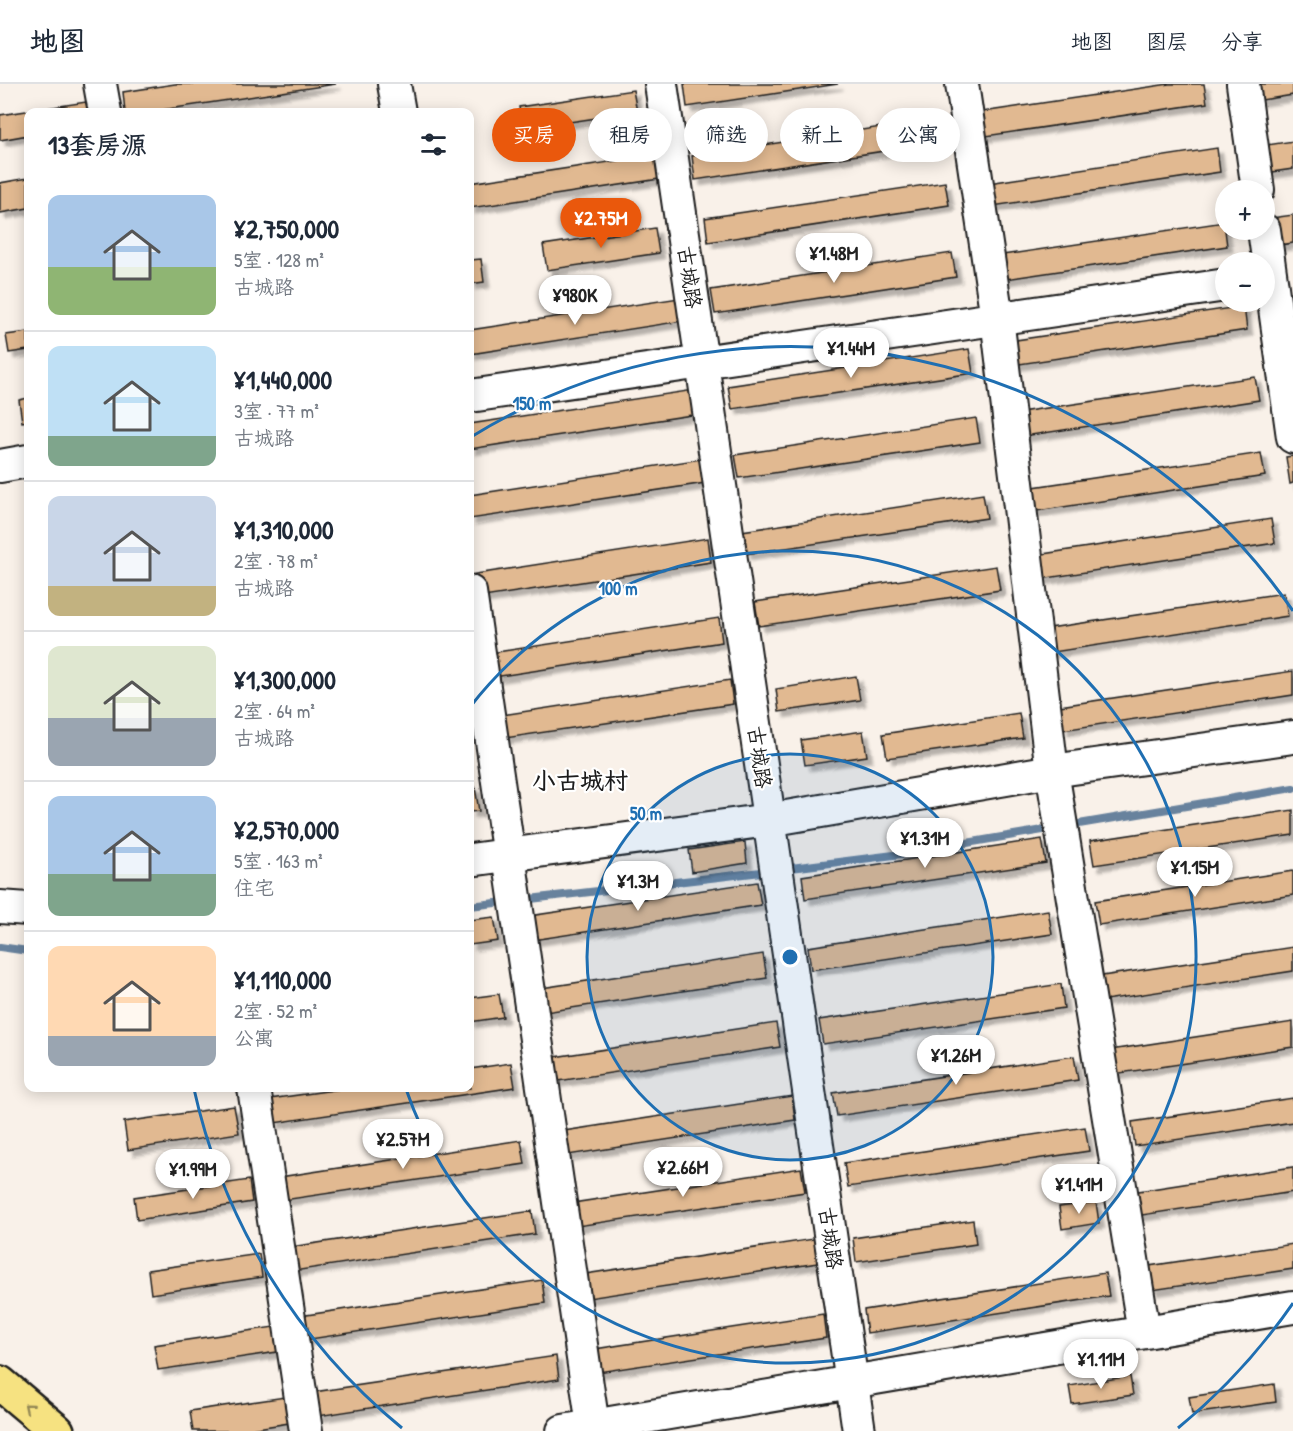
<!DOCTYPE html>
<html lang="zh">
<meta charset="utf-8">
<style>
body{margin:0;font-family:"Patrick Hand","LXGW WenKai TC",sans-serif;background:#f2f2f3;color:#1f2937;height:100vh;display:flex;flex-direction:column;font-size:22px;white-space:nowrap}
*{box-sizing:border-box;margin:0}
p{font-size:20px;color:#747a83}
.icon{flex:none;width:33px;height:33px;fill:none;stroke:currentColor;stroke-width:2;stroke-linecap:round;stroke-linejoin:round}
.map{position:relative;flex:1;overflow:hidden}
.details{position:absolute;left:24px;top:24px;width:450px;height:984px;display:flex;flex-direction:column;background:#fff;border-radius:12px;box-shadow:0 3px 15px #0003}
.details>*{flex:none}
.hud{position:absolute;left:492px;top:24px;width:570px;height:54px;display:flex;gap:12px}
.buttons{position:absolute;left:1215px;top:96px;display:grid;gap:12px}
.buttons a{display:grid;place-items:center;width:60px;height:60px;border-radius:50%;background:#fff;box-shadow:0 3px 15px #0003;font-size:30px}
.price{position:absolute;translate:-50% -51px;padding:0 14px;border-radius:21px;background:#fff;color:#222;font-size:20px;line-height:39px;filter:drop-shadow(0 2px 3px #0008)}
.price::after{content:'';position:absolute;left:50%;top:36px;width:18px;height:14px;margin-left:-9px;background:inherit;clip-path:polygon(0 0,100% 0,50% 100%)}
.price.selected{background:#ea580c;color:#fff}
ul{padding:0;list-style:none}
li{display:flex;align-items:center;gap:18px;height:150px;padding:0 24px}
li+li{border-top:2px solid #e0e1e3}
li span{display:grid;place-items:center;flex:none;width:168px;height:120px;border-radius:12px;color:#555}
li>.icon{margin-inline-start:auto}
span .icon{width:72px;height:72px;fill:#fffc;stroke-width:1}
li b{font-size:26px}
h2{display:flex;justify-content:space-between;align-items:center;height:72px;padding:0 24px;font-size:26px}
.chip{padding:0 21px;border-radius:27px;background:#fff;box-shadow:0 3px 15px #0003;font-size:21px;line-height:54px}
.chip.selected{background:#ea580c;color:#fff}
header{display:flex;align-items:center;gap:36px;box-sizing:border-box;height:84px;padding:0 30px;background:#fff;border-bottom:2px solid #e0e1e3}
header strong{font-size:28px}
nav{display:flex;gap:33px;margin-inline-start:auto;font-size:21px}
.map>svg:first-child{display:block}
.lines{fill:none;stroke-linecap:round;stroke-linejoin:round}
.stream{stroke:#68829d;stroke-width:8}
.building{fill:#e1b991;stroke:#1c1c1c;stroke-width:1.5;filter:url(#shadow)}
.minor-casing{stroke:#1c1c1c;stroke-width:36}
.highway-casing{stroke:#1c1c1c;stroke-width:38}
.minor{stroke:#fff;stroke-width:32}
.highway{stroke:#f6e281;stroke-width:33}
.oneway{stroke:#948954}
.ring{fill:none;stroke:#1f6fb2;stroke-width:3}
.labels{text-anchor:middle;dominant-baseline:central;stroke-width:4.5;stroke-linejoin:round;paint-order:stroke}
.street-label{font-size:21px;fill:#1c1c1c;stroke:#fff}
.quarter-label{font-size:24px;font-weight:bold;fill:#1c1c1c;stroke:#fff}
.centre{fill:#1f6fb2;stroke:#fff;stroke-width:3}
.ring-label{font-size:18px;text-anchor:middle;font-weight:bold;fill:#1f6fb2;stroke:#fff;stroke-width:4.5;stroke-linejoin:round;paint-order:stroke}
</style>
<header>
<strong>地图</strong>
<nav><a>地图</a><a>图层</a><a>分享</a></nav>
</header>
<div class="map">
<svg width="1293" height="1347" viewBox="0 0 1293 1347">
<defs>
<filter id="shadow"><feDropShadow dx="5.5" dy="5.5" stdDeviation="1.5" flood-color="#0004"/></filter>
</defs>
<rect width="100%" height="100%" fill="#f9f1e9"/>
<filter id="ink" filterUnits="userSpaceOnUse"><feTurbulence type="fractalNoise" baseFrequency=".0167" numOctaves="2"/><feDisplacementMap in="SourceGraphic" scale="12" xChannelSelector="R" yChannelSelector="G"/><feConvolveMatrix kernelMatrix="1 2 1 2 8 2 1 2 1" color-interpolation-filters="sRGB"/></filter>
<g filter="url(#ink)">
<g class="lines">
<g class="stream">
<path d="M 1067,742 L 1293,704"/>
<path d="M 783,785 L 902,770 L 1055,744"/>
<path d="M 470,822 L 770,787"/>
<path d="M 0,863 L 28,867"/>
</g>
</g>
<g class="building">
<path d="M 175,0 L 336,0 L 148,28 L 125,28 L 123,8 Z"/>
<path d="M 684,0 L 838,0 L 687,23 Z"/>
<path d="M 1169,0 L 1204,0 L 1207,19 L 966,55 L 962,31 Z"/>
<path d="M 1233,0 L 1293,0 L 1293,11 L 1237,20 Z"/>
<path d="M 633,6 L 637,28 L 522,45 L 519,23 Z"/>
<path d="M 86,18 L 88,28 L 28,28 L 28,51 L 0,56 L 0,31 Z"/>
<path d="M 933,35 L 936,59 L 695,96 L 692,72 Z"/>
<path d="M 1293,57 L 1293,85 L 1251,91 L 1247,64 Z"/>
<path d="M 1217,64 L 1220,88 L 979,124 L 976,101 Z"/>
<path d="M 655,71 L 659,95 L 470,124 L 470,99 Z"/>
<path d="M 28,94 L 28,124 L 0,129 L 0,99 Z"/>
<path d="M 945,98 L 949,121 L 708,158 L 705,134 Z"/>
<path d="M 1293,131 L 1293,159 L 1259,164 L 1264,135 Z"/>
<path d="M 1224,138 L 1227,162 L 986,198 L 983,174 Z"/>
<path d="M 655,144 L 659,169 L 547,186 L 543,161 Z"/>
<path d="M 952,169 L 956,193 L 715,230 L 711,206 Z"/>
<path d="M 481,175 L 484,198 L 470,200 L 470,176 Z"/>
<path d="M 679,214 L 683,237 L 470,270 L 470,246 Z"/>
<path d="M 1244,222 L 1247,246 L 1006,282 L 1003,258 Z"/>
<path d="M 28,248 L 28,266 L 9,269 L 6,251 Z"/>
<path d="M 969,265 L 973,289 L 732,325 L 728,302 Z"/>
<path d="M 1255,293 L 1259,316 L 1018,353 L 1014,329 Z"/>
<path d="M 694,306 L 698,330 L 470,365 L 470,340 Z"/>
<path d="M 28,314 L 28,337 L 22,338 L 19,316 Z"/>
<path d="M 976,334 L 980,358 L 739,394 L 735,371 Z"/>
<path d="M 1261,369 L 1265,392 L 1024,429 L 1020,405 Z"/>
<path d="M 1293,372 L 1293,399 L 1290,400 L 1286,373 Z"/>
<path d="M 701,375 L 705,399 L 470,435 L 470,411 Z"/>
<path d="M 983,410 L 987,434 L 746,470 L 742,447 Z"/>
<path d="M 1271,435 L 1275,459 L 1034,496 L 1030,472 Z"/>
<path d="M 708,454 L 711,478 L 471,515 L 470,491 Z"/>
<path d="M 996,482 L 1000,506 L 759,542 L 755,518 Z"/>
<path d="M 1284,509 L 1288,532 L 1047,569 L 1043,545 Z"/>
<path d="M 719,534 L 722,558 L 481,595 L 478,571 Z"/>
<path d="M 1293,587 L 1293,611 L 1063,646 L 1060,622 Z"/>
<path d="M 856,592 L 860,616 L 779,628 L 776,605 Z"/>
<path d="M 730,596 L 733,620 L 492,656 L 489,633 Z"/>
<path d="M 1019,629 L 1023,654 L 887,674 L 883,650 Z"/>
<path d="M 863,647 L 867,672 L 805,681 L 801,656 Z"/>
<path d="M 475,703 L 479,727 L 470,728 L 470,704 Z"/>
<path d="M 1293,726 L 1293,751 L 1094,781 L 1090,757 Z"/>
<path d="M 1042,755 L 1046,779 L 805,815 L 802,792 Z"/>
<path d="M 745,758 L 747,779 L 692,788 L 689,766 Z"/>
<path d="M 1293,787 L 1293,811 L 1099,841 L 1095,817 Z"/>
<path d="M 757,798 L 761,821 L 520,858 L 516,834 Z"/>
<path d="M 1048,826 L 1052,850 L 811,886 L 808,863 Z"/>
<path d="M 494,833 L 498,857 L 470,861 L 470,836 Z"/>
<path d="M 1293,863 L 1293,887 L 1099,917 L 1096,893 Z"/>
<path d="M 763,870 L 767,894 L 526,931 L 522,907 Z"/>
<path d="M 1061,900 L 1064,924 L 823,960 L 819,936 Z"/>
<path d="M 499,910 L 503,933 L 470,938 L 470,914 Z"/>
<path d="M 1293,938 L 1293,963 L 1107,991 L 1104,967 Z"/>
<path d="M 776,939 L 780,963 L 539,1000 L 535,976 Z"/>
<path d="M 1074,972 L 1078,996 L 837,1032 L 833,1009 Z"/>
<path d="M 511,979 L 515,1003 L 274,1039 L 270,1015 L 348,1004 L 470,1004 L 470,985 Z"/>
<path d="M 792,1012 L 795,1036 L 555,1073 L 551,1049 Z"/>
<path d="M 1293,1014 L 1293,1038 L 1135,1062 L 1132,1038 Z"/>
<path d="M 234,1022 L 239,1049 L 128,1066 L 124,1038 Z"/>
<path d="M 1085,1043 L 1089,1067 L 848,1103 L 844,1079 Z"/>
<path d="M 521,1056 L 525,1080 L 284,1116 L 280,1093 Z"/>
<path d="M 1293,1083 L 1293,1108 L 1129,1133 L 1126,1109 Z"/>
<path d="M 801,1084 L 805,1108 L 564,1144 L 560,1121 Z"/>
<path d="M 249,1096 L 252,1118 L 137,1136 L 134,1113 Z"/>
<path d="M 1096,1118 L 1099,1139 L 1062,1145 L 1059,1123 Z"/>
<path d="M 532,1127 L 535,1150 L 294,1187 L 291,1163 Z"/>
<path d="M 973,1136 L 976,1160 L 856,1178 L 853,1154 Z"/>
<path d="M 820,1154 L 824,1178 L 582,1215 L 579,1191 Z"/>
<path d="M 1293,1160 L 1293,1185 L 1152,1206 L 1149,1182 Z"/>
<path d="M 259,1170 L 262,1193 L 151,1210 L 148,1186 Z"/>
<path d="M 1105,1189 L 1109,1212 L 867,1249 L 864,1226 Z"/>
<path d="M 542,1196 L 545,1219 L 304,1256 L 300,1232 Z"/>
<path d="M 823,1230 L 826,1254 L 585,1290 L 582,1267 Z"/>
<path d="M 274,1243 L 277,1268 L 158,1286 L 154,1261 Z"/>
<path d="M 556,1272 L 559,1295 L 318,1332 L 314,1308 Z"/>
<path d="M 1130,1292 L 1133,1311 L 1072,1320 L 1069,1302 Z"/>
<path d="M 1274,1300 L 1276,1318 L 1192,1330 L 1189,1313 Z"/>
<path d="M 285,1313 L 289,1339 L 238,1347 L 193,1347 L 190,1327 Z"/>
</g>
<g class="lines">
<defs>
<g id="minor">
<path d="M 100,0 L 105,28"/>
<path d="M 394,0 L 399,28"/>
<path d="M 661,0 L 859,1347"/>
<path d="M 962,0 L 997,234 L 1052,687 L 1144,1248"/>
<path d="M 1243,0 L 1258,106"/>
<path d="M 1264,146 L 1293,353"/>
<path d="M 470,312 L 1226,201"/>
<path d="M 0,382 L 28,377"/>
<path d="M 470,508 L 593,1342"/>
<path d="M 470,776 L 769,736 L 1052,687 L 1293,653"/>
<path d="M 0,823 L 28,825"/>
<path d="M 254,1004 L 306,1347"/>
<path d="M 563,1347 L 1293,1223"/>
</g>
<path id="highway" d="M 0,1299 L 57,1347"/>
</defs>
<use href="#minor" class="minor-casing"/>
<use href="#highway" class="highway-casing"/>
<use href="#minor" class="minor"/>
<use href="#highway" class="highway"/>
</g>
<defs><path id="oneway-chevron" d="M-2-3.5L2.5 0L-2 3.5" fill="none" stroke-width="1.6" stroke-linecap="round" stroke-linejoin="round" transform="scale(1.5)"/></defs>
<use class="oneway" href="#oneway-chevron" transform="translate(28 1323) rotate(-140)"/>
</g>
<circle cx="790" cy="873" r="203" fill="#1f6fb2" fill-opacity=".12"/>
<g class="ring">
<circle cx="790" cy="873" r="203"/>
<path d="M470 623A406 406 0 1 1 406 1005"/>
<path d="M1293 1219A610 610 0 0 1 1178 1344M402 1344A610 610 0 0 1 194 1005M471 353A610 610 0 0 1 1293 527"/>
</g>
<g class="labels">
<g class="street-label">
<text transform="translate(690 193) rotate(82)">古城路</text>
<text transform="translate(760 673) rotate(82)">古城路</text>
<text transform="translate(831 1154) rotate(82)">古城路</text>
</g>
<g class="quarter-label">
<text x="580" y="696">小古城村</text>
</g>
</g>
<circle cx="790" cy="873" r="9" class="centre"/>
<g class="ring-label">
<text x="532" y="326">150 m</text>
<text x="618" y="511">100 m</text>
<text x="646" y="736">50 m</text>
</g>
</svg>
<div class="buttons">
<a>+</a>
<a>−</a>
</div>
<b class="price selected" style="left:601px;top:165px">¥2.75M</b>
<b class="price" style="left:834px;top:200px">¥1.48M</b>
<b class="price" style="left:575px;top:242px">¥980K</b>
<b class="price" style="left:851px;top:295px">¥1.44M</b>
<b class="price" style="left:925px;top:785px">¥1.31M</b>
<b class="price" style="left:1195px;top:814px">¥1.15M</b>
<b class="price" style="left:638px;top:828px">¥1.3M</b>
<b class="price" style="left:956px;top:1002px">¥1.26M</b>
<b class="price" style="left:403px;top:1086px">¥2.57M</b>
<b class="price" style="left:683px;top:1114px">¥2.66M</b>
<b class="price" style="left:193px;top:1116px">¥1.99M</b>
<b class="price" style="left:1079px;top:1131px">¥1.41M</b>
<b class="price" style="left:1101px;top:1306px">¥1.11M</b>
<div class="hud">
<a class="chip selected">买房</a>
<a class="chip">租房</a>
<a class="chip">筛选</a>
<a class="chip">新上</a>
<a class="chip">公寓</a>
</div>
<section class="details">
<h2>13套房源<svg class="icon" aria-label="filters" viewBox="0 0 24 24"><path d="M4 7h16M4 17h16"/><circle cx="9" cy="7" r="2"/><circle cx="15" cy="17" r="2"/></svg></h2>
<ul>
<li><span style="background:linear-gradient(#a9c7e8 60%,#8fb573 0)"><svg class="icon" aria-label="home" viewBox="0 0 24 24"><path d="M3 11l9-7 9 7M6 9v11h12V9"/></svg></span><div><b>¥2,750,000</b><p>5室 · 128 m²</p><p>古城路</p></div></li>
<li><span style="background:linear-gradient(#bfe0f5 75%,#7fa58c 0)"><svg class="icon" aria-label="home" viewBox="0 0 24 24"><path d="M3 11l9-7 9 7M6 9v11h12V9"/></svg></span><div><b>¥1,440,000</b><p>3室 · 77 m²</p><p>古城路</p></div></li>
<li><span style="background:linear-gradient(#c9d6e8 75%,#c2b280 0)"><svg class="icon" aria-label="home" viewBox="0 0 24 24"><path d="M3 11l9-7 9 7M6 9v11h12V9"/></svg></span><div><b>¥1,310,000</b><p>2室 · 78 m²</p><p>古城路</p></div></li>
<li><span style="background:linear-gradient(#dfe7d0 60%,#9aa5b1 0)"><svg class="icon" aria-label="home" viewBox="0 0 24 24"><path d="M3 11l9-7 9 7M6 9v11h12V9"/></svg></span><div><b>¥1,300,000</b><p>2室 · 64 m²</p><p>古城路</p></div></li>
<li><span style="background:linear-gradient(#a9c7e8 65%,#7fa58c 0)"><svg class="icon" aria-label="home" viewBox="0 0 24 24"><path d="M3 11l9-7 9 7M6 9v11h12V9"/></svg></span><div><b>¥2,570,000</b><p>5室 · 163 m²</p><p>住宅</p></div></li>
<li><span style="background:linear-gradient(#ffd9b3 75%,#9aa5b1 0)"><svg class="icon" aria-label="home" viewBox="0 0 24 24"><path d="M3 11l9-7 9 7M6 9v11h12V9"/></svg></span><div><b>¥1,110,000</b><p>2室 · 52 m²</p><p>公寓</p></div></li>
</ul>
</section>
</div>
